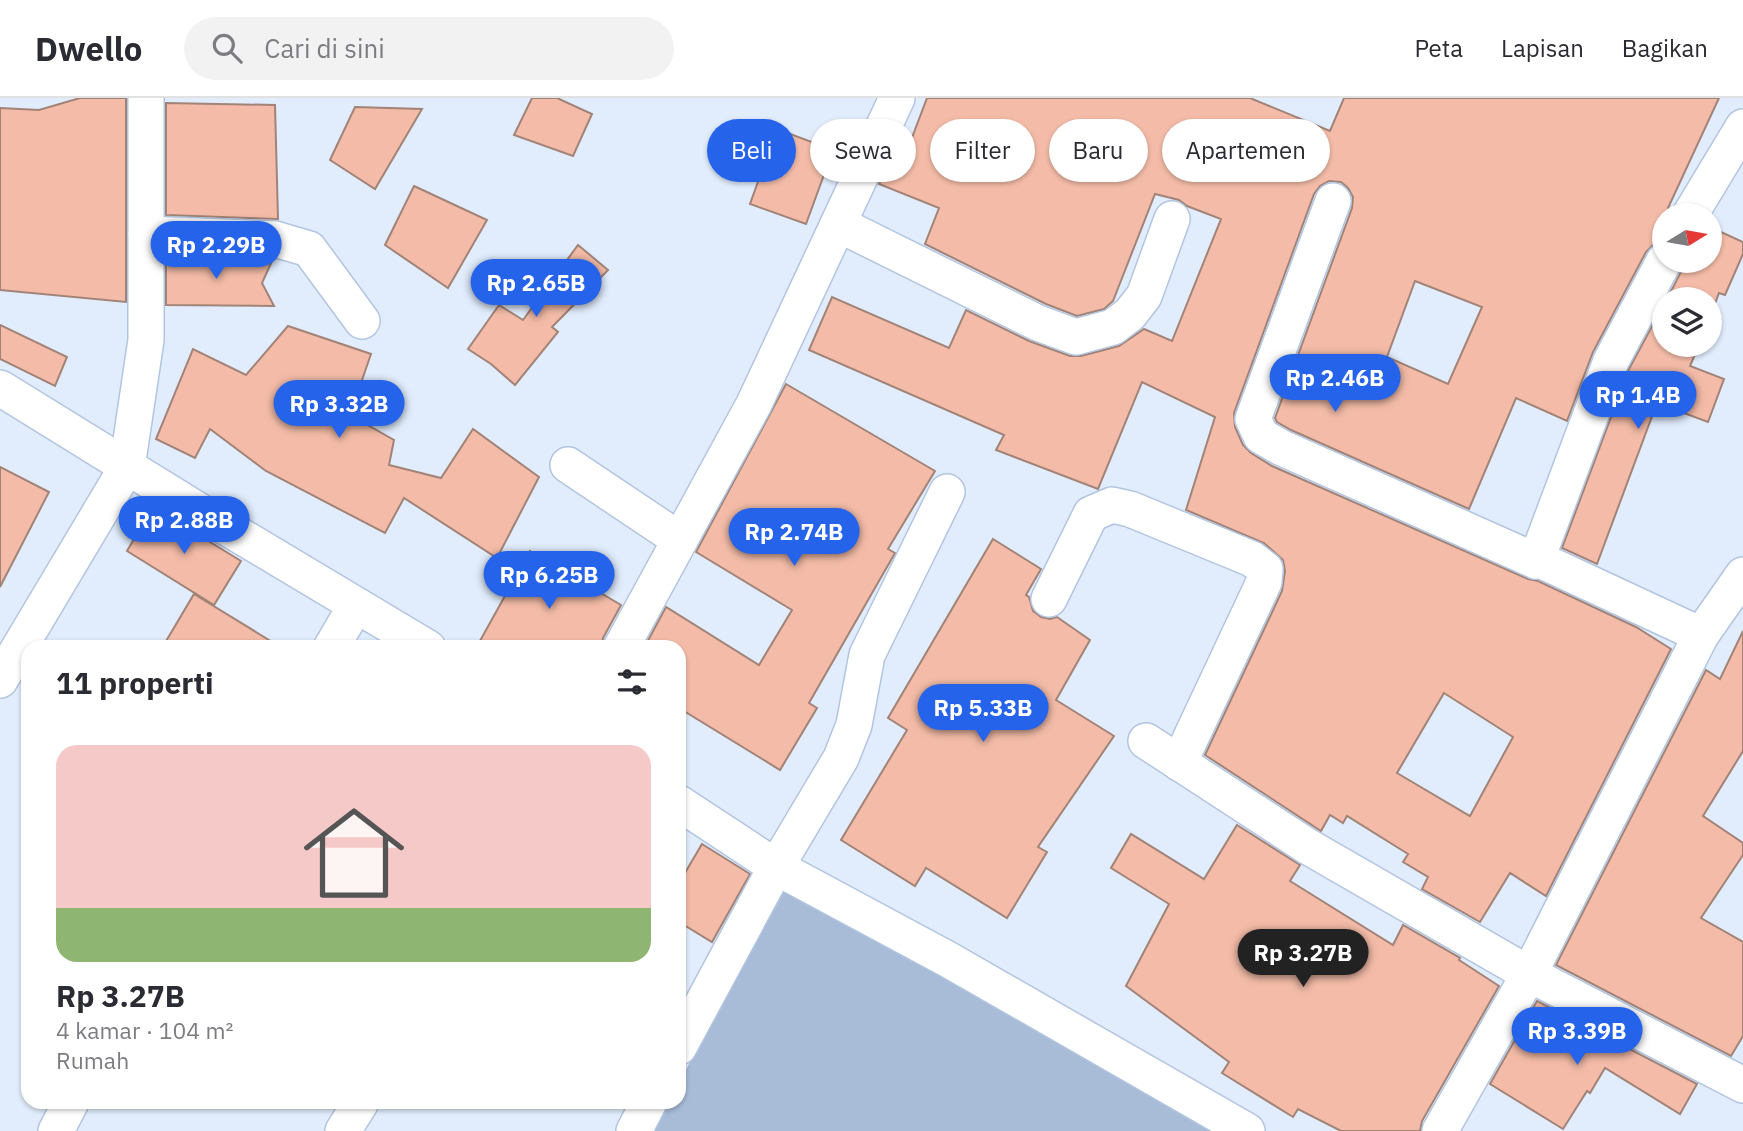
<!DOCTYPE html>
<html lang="id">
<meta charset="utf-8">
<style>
body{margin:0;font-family:"IBM Plex Sans",sans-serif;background:#f2f2f3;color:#2b2b33;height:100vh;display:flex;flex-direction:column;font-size:26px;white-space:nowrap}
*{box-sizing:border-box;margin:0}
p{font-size:23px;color:#7c7c81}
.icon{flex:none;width:38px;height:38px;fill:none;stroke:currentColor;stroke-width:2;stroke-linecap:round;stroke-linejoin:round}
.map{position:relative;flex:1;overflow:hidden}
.drawer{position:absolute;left:21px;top:542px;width:665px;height:469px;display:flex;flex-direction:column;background:#fff;border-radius:21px;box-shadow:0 2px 5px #0004}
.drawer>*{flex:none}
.guide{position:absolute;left:707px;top:21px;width:665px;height:63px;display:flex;gap:14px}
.needle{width:46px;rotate:79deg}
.fabs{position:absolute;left:1652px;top:105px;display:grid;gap:14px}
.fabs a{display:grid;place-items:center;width:70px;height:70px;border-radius:50%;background:#fff;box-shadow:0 2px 5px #0004;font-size:35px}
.price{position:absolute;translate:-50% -60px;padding:0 16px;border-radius:24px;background:#2563eb;color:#fff;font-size:23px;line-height:46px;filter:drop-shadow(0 2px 4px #0008)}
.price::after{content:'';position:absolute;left:50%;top:42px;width:21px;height:16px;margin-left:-10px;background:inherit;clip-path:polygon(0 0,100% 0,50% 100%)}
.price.current{background:#222;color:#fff}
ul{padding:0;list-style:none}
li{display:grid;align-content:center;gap:14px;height:371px;padding:0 35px}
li+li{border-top:2px solid #e1e1e2}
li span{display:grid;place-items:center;height:217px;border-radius:21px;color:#555}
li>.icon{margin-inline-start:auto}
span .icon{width:126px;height:126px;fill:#fffc;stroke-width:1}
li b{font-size:30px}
h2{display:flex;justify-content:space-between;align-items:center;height:84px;padding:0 35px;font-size:30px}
.tag{padding:0 24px;border-radius:32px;background:#fff;box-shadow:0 2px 5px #0004;font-size:24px;line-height:63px}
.tag.current{background:#2563eb;color:#fff}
header{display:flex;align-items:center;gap:42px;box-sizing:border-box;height:98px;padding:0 35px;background:#fff;border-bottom:2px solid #e1e1e2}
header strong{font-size:33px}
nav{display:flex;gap:38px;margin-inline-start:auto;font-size:24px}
.search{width:490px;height:63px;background:#f2f2f3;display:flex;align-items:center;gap:18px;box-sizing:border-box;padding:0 24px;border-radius:38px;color:#7c7c81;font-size:26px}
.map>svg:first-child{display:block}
.green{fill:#a8bcd8}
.building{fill:#f4bca8;stroke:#a28377;stroke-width:2;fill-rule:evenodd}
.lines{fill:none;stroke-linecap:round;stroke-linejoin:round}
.street-casing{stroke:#b2c5e0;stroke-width:38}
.street{stroke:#fff;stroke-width:35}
</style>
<header>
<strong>Dwello</strong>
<div class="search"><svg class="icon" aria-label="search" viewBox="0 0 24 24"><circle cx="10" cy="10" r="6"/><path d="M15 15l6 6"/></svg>Cari di sini</div>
<nav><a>Peta</a><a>Lapisan</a><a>Bagikan</a></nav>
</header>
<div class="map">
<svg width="1743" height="1033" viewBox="0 0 1743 1033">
<rect width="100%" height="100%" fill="#e1edfd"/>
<path class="green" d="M 782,787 L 1218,1033 L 654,1033 L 669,1005 L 679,1004 L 679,985 Z"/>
<g class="building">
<path d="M 80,0 L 126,0 L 126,204 L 0,192 L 0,10 L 39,12 Z"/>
<path d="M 532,0 L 557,0 L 592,16 L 573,58 L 514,37 Z"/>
<path d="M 927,0 L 1250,0 L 1330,33 L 1344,0 L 1719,0 L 1668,110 L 1671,112 L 1670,117 L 1664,117 L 1664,143 L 1654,146 L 1646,154 L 1593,254 L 1567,323 L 1516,300 L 1469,411 L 1291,332 L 1277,324 L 1275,320 L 1352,110 L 1353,99 L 1348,90 L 1341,84 L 1329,83 L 1320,88 L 1314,96 L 1234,315 L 1235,329 L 1243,347 L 1251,355 L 1272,368 L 1528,481 L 1538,483 L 1636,529 L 1671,551 L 1546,798 L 1510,775 L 1480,824 L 1422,791 L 1428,779 L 1403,764 L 1408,756 L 1347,718 L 1343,725 L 1330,717 L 1321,733 L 1205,657 L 1282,493 L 1285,473 L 1283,462 L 1264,445 L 1186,412 L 1215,319 L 1142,284 L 1098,391 L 996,352 L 1004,337 L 809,252 L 832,199 L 949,250 L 966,212 L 1029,243 L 1070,258 L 1081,258 L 1119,248 L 1144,231 L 1172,243 L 1221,121 L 1187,108 L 1179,102 L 1155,96 L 1113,203 L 1104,211 L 1077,218 L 1046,206 L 925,146 L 939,110 L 879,86 L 900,41 L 910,45 ZM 1415,183 L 1482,209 L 1448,286 L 1387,259 ZM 1444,595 L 1513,639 L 1470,718 L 1397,675 Z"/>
<path d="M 166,5 L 275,7 L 278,121 L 166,117 Z"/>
<path d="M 355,9 L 422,11 L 375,91 L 330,62 Z"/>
<path d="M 777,31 L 833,52 L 806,126 L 750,106 Z"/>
<path d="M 414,88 L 487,122 L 448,190 L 385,147 Z"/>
<path d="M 1710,129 L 1743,144 L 1743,156 L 1725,197 L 1719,195 L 1710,219 L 1710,201 L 1667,201 L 1682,172 L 1684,163 L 1710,163 Z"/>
<path d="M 578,147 L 608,172 L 552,229 L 558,234 L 515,287 L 491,266 L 468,251 L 499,207 L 523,222 Z"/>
<path d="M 166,157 L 273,161 L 262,185 L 274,208 L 166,207 Z"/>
<path d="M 1664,206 L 1664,247 L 1699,247 L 1690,268 L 1724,281 L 1708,324 L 1657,305 L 1597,466 L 1562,450 L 1629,271 Z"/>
<path d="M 0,227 L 67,259 L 55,288 L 0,261 Z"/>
<path d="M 288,228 L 371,256 L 350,317 L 394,342 L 389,367 L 441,380 L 473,331 L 539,379 L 497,460 L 404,400 L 385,435 L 266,373 L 210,331 L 195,360 L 156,341 L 193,251 L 246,277 Z"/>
<path d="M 786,286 L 935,373 L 888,451 L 895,455 L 891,462 L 809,605 L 817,610 L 780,672 L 679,610 L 679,550 L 644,550 L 666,509 L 759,567 L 792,512 L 696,454 Z"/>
<path d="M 0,369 L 49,394 L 0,489 Z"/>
<path d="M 153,409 L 241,463 L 214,507 L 127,453 Z"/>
<path d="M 993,441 L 1041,471 L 1026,497 L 1029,499 L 1033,513 L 1041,519 L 1050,521 L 1057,519 L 1090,542 L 1056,602 L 1114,638 L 1038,749 L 1047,754 L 1007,820 L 926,770 L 915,788 L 841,742 L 907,632 L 888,620 Z"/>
<path d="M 530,453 L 621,507 L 603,540 L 601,550 L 476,550 Z"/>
<path d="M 194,496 L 282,550 L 162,550 Z"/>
<path d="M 1743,533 L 1743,653 L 1703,718 L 1743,745 L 1743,757 L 1701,820 L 1743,844 L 1743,938 L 1731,958 L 1556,867 L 1706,572 L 1720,581 Z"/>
<path d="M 1237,727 L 1300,767 L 1290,783 L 1393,847 L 1403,827 L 1460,860 L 1459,862 L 1499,888 L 1422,1023 L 1420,1033 L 1341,1033 L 1298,1011 L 1293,1019 L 1222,975 L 1229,964 L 1126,888 L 1169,806 L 1111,770 L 1131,736 L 1204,781 Z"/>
<path d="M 702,746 L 750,776 L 712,844 L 679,824 L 679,785 Z"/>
<path d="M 1537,903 L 1697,986 L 1680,1016 L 1605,970 L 1590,995 L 1587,993 L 1563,1031 L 1490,986 Z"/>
</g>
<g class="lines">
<defs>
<g id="street">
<path d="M 1333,103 L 1253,321 L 1261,338 L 1282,350 L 1536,463 L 1542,463 L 1701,537"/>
<path d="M 1690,117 L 1743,29"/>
<path d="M 838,126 L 1038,225 L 1076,239 L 1113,229 L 1130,216 L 1144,198 L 1172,121"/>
<path d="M 146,136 L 275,141 L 309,151 L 362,223"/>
<path d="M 0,290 L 199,413 L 428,550"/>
<path d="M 568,367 L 680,442"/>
<path d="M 1536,463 L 1611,263 L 1664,163"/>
<path d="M 1049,501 L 1091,416 L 1112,407 L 1130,411 L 1252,461 L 1265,471 L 1264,484 L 1179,665"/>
<path d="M 331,550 L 356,507"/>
<path d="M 621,550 L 754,306 L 897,0"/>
<path d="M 0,582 L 127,369 L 146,242 L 146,0"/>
<path d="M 1146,643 L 1307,748 L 1529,876 L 1743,987"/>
<path d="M 679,705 L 776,769 L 949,862 L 1247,1033"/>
<path d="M 679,949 L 776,769 L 841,660 L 854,627 L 867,557 L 947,394"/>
<path d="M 56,1033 L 71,1004"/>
<path d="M 343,1033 L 361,1004"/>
<path d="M 634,1033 L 649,1004"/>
<path d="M 1440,1033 L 1529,876 L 1701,537 L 1743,477"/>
</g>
</defs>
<use href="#street" class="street-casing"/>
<use href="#street" class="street"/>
</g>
</svg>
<div class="fabs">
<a><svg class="needle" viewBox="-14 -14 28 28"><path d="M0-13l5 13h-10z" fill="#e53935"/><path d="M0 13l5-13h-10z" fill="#7c7c81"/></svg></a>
<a><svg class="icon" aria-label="layers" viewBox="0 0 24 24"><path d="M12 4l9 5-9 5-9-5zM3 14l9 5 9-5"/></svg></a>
</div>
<b class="price" style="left:216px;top:183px">Rp 2.29B</b>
<b class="price" style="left:536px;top:221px">Rp 2.65B</b>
<b class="price" style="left:1335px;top:316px">Rp 2.46B</b>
<b class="price" style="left:1638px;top:333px">Rp 1.4B</b>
<b class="price" style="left:339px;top:342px">Rp 3.32B</b>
<b class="price" style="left:184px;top:458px">Rp 2.88B</b>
<b class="price" style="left:794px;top:470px">Rp 2.74B</b>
<b class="price" style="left:549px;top:513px">Rp 6.25B</b>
<b class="price" style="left:983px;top:646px">Rp 5.33B</b>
<b class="price current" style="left:1303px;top:891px">Rp 3.27B</b>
<b class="price" style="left:1577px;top:969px">Rp 3.39B</b>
<div class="guide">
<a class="tag current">Beli</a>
<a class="tag">Sewa</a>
<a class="tag">Filter</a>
<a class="tag">Baru</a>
<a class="tag">Apartemen</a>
</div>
<section class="drawer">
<h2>11 properti<svg class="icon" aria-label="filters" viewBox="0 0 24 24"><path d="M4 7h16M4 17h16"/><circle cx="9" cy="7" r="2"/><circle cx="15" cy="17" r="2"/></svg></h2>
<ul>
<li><span style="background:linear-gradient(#f6c9c9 75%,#8fb573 0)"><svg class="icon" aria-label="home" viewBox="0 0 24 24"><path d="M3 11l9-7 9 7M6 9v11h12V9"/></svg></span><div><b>Rp 3.27B</b><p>4 kamar · 104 m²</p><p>Rumah</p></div></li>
</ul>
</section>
</div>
